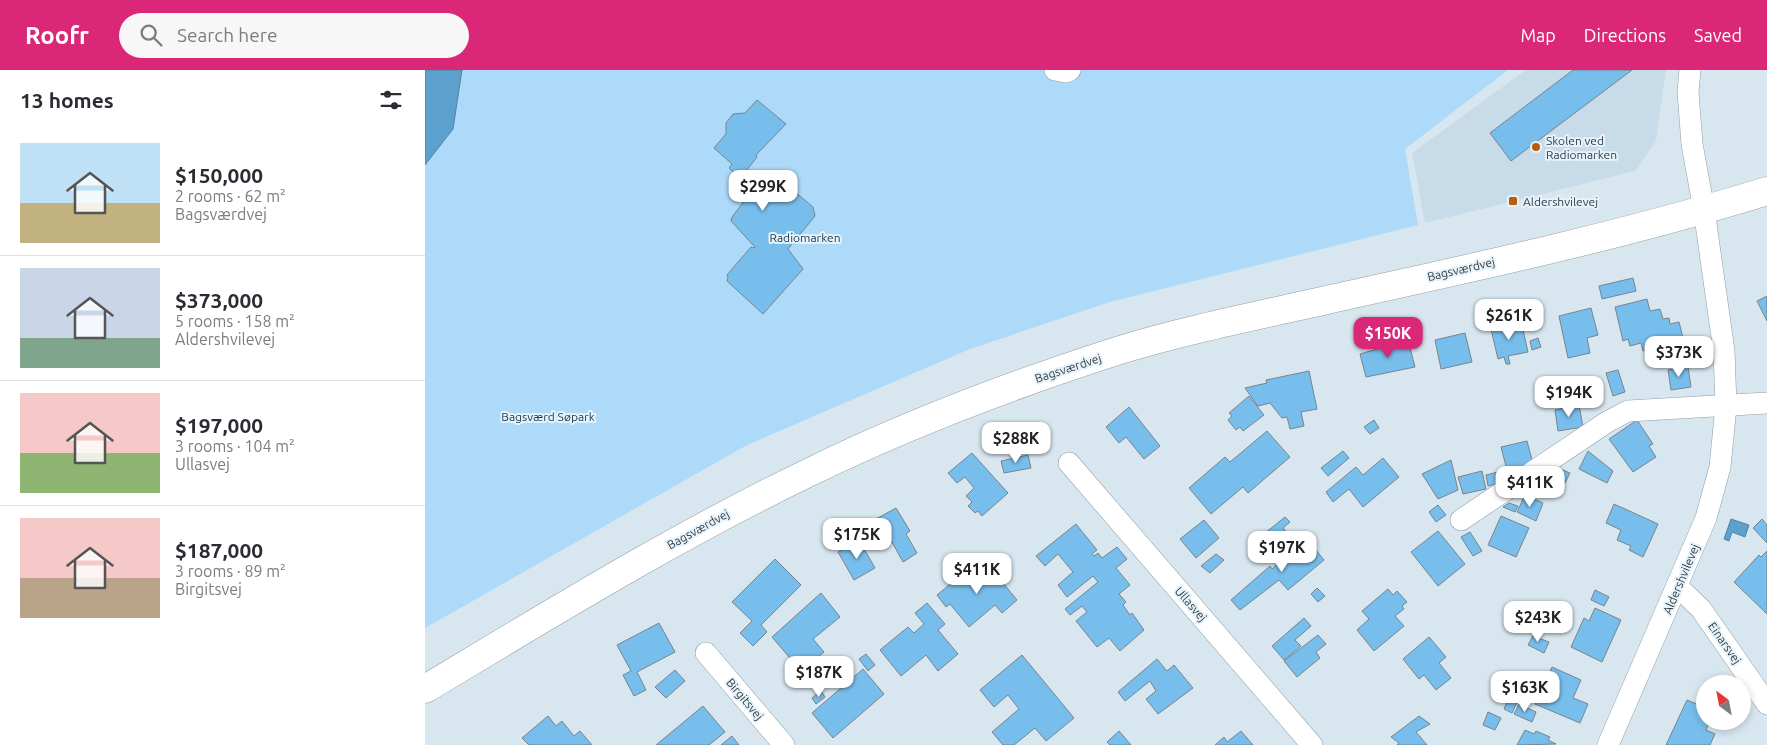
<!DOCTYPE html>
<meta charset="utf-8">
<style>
body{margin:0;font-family:Ubuntu,sans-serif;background:#f7f7f7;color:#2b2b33;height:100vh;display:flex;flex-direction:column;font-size:19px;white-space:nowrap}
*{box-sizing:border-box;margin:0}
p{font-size:16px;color:#7c7c81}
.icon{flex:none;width:28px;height:28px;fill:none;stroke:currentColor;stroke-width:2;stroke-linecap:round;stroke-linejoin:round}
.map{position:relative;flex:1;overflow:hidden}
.details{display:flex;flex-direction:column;background:#fff;width:425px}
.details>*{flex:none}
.needle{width:32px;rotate:328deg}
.buttons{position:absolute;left:1271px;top:605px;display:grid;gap:10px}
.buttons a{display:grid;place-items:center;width:55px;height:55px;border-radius:50%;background:#fff;box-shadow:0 2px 8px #0003;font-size:25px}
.price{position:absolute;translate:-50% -42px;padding:0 11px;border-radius:10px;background:#fff;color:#222;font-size:16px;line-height:32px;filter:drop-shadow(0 1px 2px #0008)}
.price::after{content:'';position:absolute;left:50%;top:30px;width:15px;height:11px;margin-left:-8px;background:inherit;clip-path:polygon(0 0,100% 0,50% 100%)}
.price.on{background:#db2777;color:#fff}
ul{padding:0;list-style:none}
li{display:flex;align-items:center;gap:15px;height:125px;padding:0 20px}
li+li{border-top:1px solid #e1e1e2}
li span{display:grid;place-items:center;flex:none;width:140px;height:100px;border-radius:0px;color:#555}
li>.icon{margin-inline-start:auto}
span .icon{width:60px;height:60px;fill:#fffc;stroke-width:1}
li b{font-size:21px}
h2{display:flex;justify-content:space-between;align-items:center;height:60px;padding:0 20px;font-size:21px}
header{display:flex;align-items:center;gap:30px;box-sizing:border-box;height:70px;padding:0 25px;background:#db2777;color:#fff}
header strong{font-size:24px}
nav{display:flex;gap:28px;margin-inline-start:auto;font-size:18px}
.search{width:350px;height:45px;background:#f7f7f7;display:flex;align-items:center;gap:12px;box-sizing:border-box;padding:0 18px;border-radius:28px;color:#7c7c81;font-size:19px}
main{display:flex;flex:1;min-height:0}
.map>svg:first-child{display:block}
.built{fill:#c7dbe9}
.green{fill:#addaf9}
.water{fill:#5ca1cd;stroke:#5183a3}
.building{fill:#78beec;stroke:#78848d}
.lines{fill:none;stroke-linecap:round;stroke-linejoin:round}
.street-casing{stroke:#919da6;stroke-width:22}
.primary-casing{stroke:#919da6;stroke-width:29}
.street{stroke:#fff;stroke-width:21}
.primary{stroke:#fff;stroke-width:28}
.poi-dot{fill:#ba5d09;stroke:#e5f3fc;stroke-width:2}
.labels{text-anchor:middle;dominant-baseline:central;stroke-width:4;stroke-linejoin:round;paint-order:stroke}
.poi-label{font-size:12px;fill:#373c40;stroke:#e5f3fc;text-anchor:start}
.park-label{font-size:12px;fill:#173649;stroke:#e5f3fc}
.street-label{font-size:12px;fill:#373c40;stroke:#e5f3fc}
</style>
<header>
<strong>Roofr</strong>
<div class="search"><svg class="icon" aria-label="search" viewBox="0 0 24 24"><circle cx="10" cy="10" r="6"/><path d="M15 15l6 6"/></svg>Search here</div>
<nav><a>Map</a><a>Directions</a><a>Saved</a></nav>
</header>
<main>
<section class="details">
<h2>13 homes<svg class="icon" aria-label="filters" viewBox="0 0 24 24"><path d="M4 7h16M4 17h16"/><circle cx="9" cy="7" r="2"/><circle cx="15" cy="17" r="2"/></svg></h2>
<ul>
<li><span style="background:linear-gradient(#bfe0f5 60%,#c2b280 0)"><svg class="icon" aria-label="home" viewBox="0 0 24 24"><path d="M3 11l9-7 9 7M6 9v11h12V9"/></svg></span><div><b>$150,000</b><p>2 rooms · 62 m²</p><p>Bagsværdvej</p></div></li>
<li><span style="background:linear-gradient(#c9d6e8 70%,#7fa58c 0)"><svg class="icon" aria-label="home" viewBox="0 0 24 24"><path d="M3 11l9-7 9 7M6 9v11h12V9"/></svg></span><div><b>$373,000</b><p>5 rooms · 158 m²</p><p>Aldershvilevej</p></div></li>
<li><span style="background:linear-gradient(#f6c9c9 60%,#8fb573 0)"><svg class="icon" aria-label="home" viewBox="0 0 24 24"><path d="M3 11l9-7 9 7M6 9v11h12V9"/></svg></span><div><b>$197,000</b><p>3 rooms · 104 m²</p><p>Ullasvej</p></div></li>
<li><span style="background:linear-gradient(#f6c9c9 60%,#b9a48a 0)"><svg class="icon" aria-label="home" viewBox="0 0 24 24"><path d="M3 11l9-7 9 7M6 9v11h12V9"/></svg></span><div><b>$187,000</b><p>3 rooms · 89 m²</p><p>Birgitsvej</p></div></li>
</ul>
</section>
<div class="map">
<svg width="1342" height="675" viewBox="0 0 1342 675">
<rect width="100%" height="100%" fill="#d8e6ef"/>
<path class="built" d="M 1101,0 L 1241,0 L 1231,71 L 1210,101 L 1000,153 L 987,83 Z"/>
<path class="green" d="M 37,0 L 1083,0 L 980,79 L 993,155 L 685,232 L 545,279 L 322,375 L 0,558 L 0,95 L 28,59 Z"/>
<g class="water">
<path d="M 0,0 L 37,0 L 28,59 L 0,95 Z"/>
<path d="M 1306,449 L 1324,455 L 1320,467 L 1307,462 L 1304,471 L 1299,469 Z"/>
</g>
<g class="building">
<path d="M 1148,0 L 1207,0 L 1086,91 L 1065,63 Z"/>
<path d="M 332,30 L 361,54 L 331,85 L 332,87 L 321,101 L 332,110 L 339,110 L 343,105 L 350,105 L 388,137 L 390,146 L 363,179 L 378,199 L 338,244 L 302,211 L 303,207 L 302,205 L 326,177 L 329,178 L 330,177 L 306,151 L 307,147 L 327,121 L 304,98 L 307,94 L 289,78 L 301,64 L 301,53 L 308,44 L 320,43 Z"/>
<path d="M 1208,208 L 1211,221 L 1177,229 L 1174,216 Z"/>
<path d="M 1342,226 L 1342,251 L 1332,231 Z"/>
<path d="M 1222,229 L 1225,241 L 1235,239 L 1238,249 L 1244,248 L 1245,254 L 1254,252 L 1258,268 L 1250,270 L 1251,273 L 1218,281 L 1216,273 L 1205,276 L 1203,269 L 1198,271 L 1190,237 Z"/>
<path d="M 1166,238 L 1173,265 L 1162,268 L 1165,283 L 1143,288 L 1134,246 Z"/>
<path d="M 1096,251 L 1103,282 L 1083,286 L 1085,294 L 1081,294 L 1079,287 L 1073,289 L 1066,259 Z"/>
<path d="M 1040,263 L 1047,292 L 1016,299 L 1010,270 Z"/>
<path d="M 1113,268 L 1116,277 L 1107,280 L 1105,271 Z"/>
<path d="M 983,270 L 990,297 L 941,307 L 935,284 Z"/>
<path d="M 1263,297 L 1266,317 L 1246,320 L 1243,300 Z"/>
<path d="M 1193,300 L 1200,322 L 1188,326 L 1181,303 Z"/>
<path d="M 884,301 L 892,339 L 876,342 L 879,356 L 865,359 L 862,347 L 857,348 L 845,333 L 833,336 L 820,318 L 842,313 L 841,310 Z"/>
<path d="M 824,326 L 839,345 L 818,361 L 815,357 L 811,360 L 803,350 L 807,346 L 804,343 Z"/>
<path d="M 1154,335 L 1158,357 L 1133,361 L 1130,340 Z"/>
<path d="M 704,337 L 735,376 L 719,389 L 701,367 L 694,373 L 681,357 Z"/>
<path d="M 949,350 L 954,358 L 945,364 L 939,357 Z"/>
<path d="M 1212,350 L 1228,374 L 1224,376 L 1231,387 L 1208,402 L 1184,369 Z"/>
<path d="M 842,361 L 865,387 L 823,423 L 818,417 L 786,444 L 764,418 L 800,387 L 805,392 Z"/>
<path d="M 1102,371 L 1108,394 L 1082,400 L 1076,377 Z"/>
<path d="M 918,381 L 924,388 L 903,406 L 896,398 Z"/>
<path d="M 1163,381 L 1188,401 L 1182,413 L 1154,399 Z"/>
<path d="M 547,383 L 583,423 L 557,446 L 553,441 L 550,443 L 543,436 L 547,432 L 541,426 L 549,418 L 540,407 L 532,413 L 523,403 Z"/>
<path d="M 603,385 L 606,398 L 579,403 L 576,391 Z"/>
<path d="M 958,388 L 974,407 L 938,437 L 924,419 L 908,432 L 901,422 L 931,397 L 938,405 Z"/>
<path d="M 1026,390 L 1033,420 L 1013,429 L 997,404 Z"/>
<path d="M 1135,399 L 1145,403 L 1140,413 L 1130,408 Z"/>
<path d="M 1081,400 L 1084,411 L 1063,416 L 1061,405 Z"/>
<path d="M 1057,401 L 1061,419 L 1038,424 L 1033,407 Z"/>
<path d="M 1100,425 L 1118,433 L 1111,451 L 1092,442 Z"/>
<path d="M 1084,433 L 1093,436 L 1090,442 L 1078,437 Z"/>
<path d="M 1189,434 L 1233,454 L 1218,487 L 1204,480 L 1206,476 L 1192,470 L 1196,460 L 1181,453 Z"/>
<path d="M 1013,435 L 1021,445 L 1011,452 L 1004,442 Z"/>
<path d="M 471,438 L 485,461 L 481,464 L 492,483 L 478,492 L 467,472 L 454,480 L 440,455 Z"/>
<path d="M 1076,446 L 1104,458 L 1091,487 L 1063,475 Z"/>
<path d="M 860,447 L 865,452 L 858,458 L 865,466 L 851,477 L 840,463 Z"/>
<path d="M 1337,449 L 1342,455 L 1342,473 L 1328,458 Z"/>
<path d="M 779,450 L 794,468 L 771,488 L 755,469 Z"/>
<path d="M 651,454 L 672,480 L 667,484 L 669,486 L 673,483 L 677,488 L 692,477 L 702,489 L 691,498 L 705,515 L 694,524 L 701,532 L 698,535 L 705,545 L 707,543 L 719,560 L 695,581 L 684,568 L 672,577 L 651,551 L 662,542 L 657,536 L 645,545 L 640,539 L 673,512 L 668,506 L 642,527 L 633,515 L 648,502 L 633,484 L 620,496 L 611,486 Z"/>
<path d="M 1013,461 L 1040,494 L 1013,516 L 986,482 Z"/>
<path d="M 1045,462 L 1057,481 L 1048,486 L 1036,467 Z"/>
<path d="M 881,468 L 899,490 L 863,520 L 854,510 L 815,540 L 806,530 L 845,496 L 847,499 Z"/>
<path d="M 434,470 L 450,498 L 429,510 L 413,482 Z"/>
<path d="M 1342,481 L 1342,544 L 1309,512 L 1334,485 L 1336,487 Z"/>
<path d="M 791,484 L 799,490 L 785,503 L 776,496 Z"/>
<path d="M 350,489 L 376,515 L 336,555 L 342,562 L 328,576 L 315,563 L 327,551 L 307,532 Z"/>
<path d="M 547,496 L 555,505 L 565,497 L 592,530 L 577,543 L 570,535 L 544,557 L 525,534 L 521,537 L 512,525 Z"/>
<path d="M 892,518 L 900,526 L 893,532 L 886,524 Z"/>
<path d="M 963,519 L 968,525 L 972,521 L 982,532 L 977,536 L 979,539 L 970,546 L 979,556 L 949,581 L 932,560 L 944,549 L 937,541 Z"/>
<path d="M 1170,520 L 1184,527 L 1179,536 L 1166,530 Z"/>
<path d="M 396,523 L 415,547 L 388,569 L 399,582 L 376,601 L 347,567 Z"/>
<path d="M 502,533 L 520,554 L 513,560 L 533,584 L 513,601 L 501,585 L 476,606 L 455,580 L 483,557 L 489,563 L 499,554 L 490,543 Z"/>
<path d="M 1170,538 L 1196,550 L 1177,592 L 1146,577 L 1159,548 L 1164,551 Z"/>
<path d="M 879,548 L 886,556 L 870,570 L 876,576 L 859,590 L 847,576 Z"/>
<path d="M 234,553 L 250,582 L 212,602 L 221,620 L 209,626 L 198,605 L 206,601 L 192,575 Z"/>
<path d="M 1110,562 L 1115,564 L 1113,568 L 1124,572 L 1119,583 L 1103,575 Z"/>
<path d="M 893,565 L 901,574 L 891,582 L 895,588 L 872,607 L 859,591 Z"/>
<path d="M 1004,567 L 1021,587 L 1014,593 L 1026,608 L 1011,620 L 999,605 L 994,609 L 978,589 Z"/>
<path d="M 441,584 L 450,595 L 443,601 L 434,589 Z"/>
<path d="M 597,585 L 649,648 L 621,671 L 610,658 L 589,675 L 578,675 L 567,662 L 594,639 L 583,625 L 569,637 L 555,620 Z"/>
<path d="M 732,589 L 742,601 L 749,595 L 768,618 L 733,644 L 721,629 L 731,621 L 725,611 L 700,631 L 693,622 Z"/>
<path d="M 1127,597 L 1156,610 L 1148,628 L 1163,634 L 1155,653 L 1110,634 Z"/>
<path d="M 438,599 L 459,624 L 408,668 L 387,643 Z"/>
<path d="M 250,600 L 260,611 L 241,628 L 230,617 Z"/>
<path d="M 396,621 L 400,627 L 391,634 L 387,628 Z"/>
<path d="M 1084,627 L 1093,630 L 1087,643 L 1079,639 Z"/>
<path d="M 1277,628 L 1280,629 L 1280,651 L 1285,651 L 1281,660 L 1290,664 L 1285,675 L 1241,675 L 1262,630 L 1274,635 Z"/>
<path d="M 1094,634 L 1111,642 L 1107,652 L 1089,644 Z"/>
<path d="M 278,636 L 300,662 L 284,675 L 231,675 Z"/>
<path d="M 1063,642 L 1076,648 L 1070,660 L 1058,655 Z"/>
<path d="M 123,646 L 131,656 L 137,651 L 149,666 L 155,661 L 167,675 L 104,675 L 97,668 Z"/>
<path d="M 994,646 L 1005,654 L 991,662 L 1002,675 L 972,675 L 974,673 L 966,667 Z"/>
<path d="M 1100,660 L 1109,664 L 1111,661 L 1125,667 L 1123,670 L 1131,674 L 1092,675 Z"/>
<path d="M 694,661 L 706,675 L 685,675 L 682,672 Z"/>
<path d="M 816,661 L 828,675 L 790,675 L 799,667 L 802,672 Z"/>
<path d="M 307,666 L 314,675 L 296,675 Z"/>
</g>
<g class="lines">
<defs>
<g id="street">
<path d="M 630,0 L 641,2 L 645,0"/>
<path d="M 644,393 L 887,675"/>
<path d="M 1036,450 L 1182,352 L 1203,341 L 1342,333"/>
<path d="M 1253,517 L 1276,539 L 1342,634"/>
<path d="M 281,583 L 359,675"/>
<path d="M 1183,675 L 1281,448 L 1295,397 L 1301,336 L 1299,281 L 1279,140 L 1267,74 L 1263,22 L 1265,0"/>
</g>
<path id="primary" d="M 0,619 C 127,543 252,466 385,402 C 485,353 589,314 695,280 C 764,259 836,245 906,229 C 1052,197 1199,165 1342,121"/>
</defs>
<use href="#street" class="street-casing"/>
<use href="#primary" class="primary-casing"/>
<use href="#street" class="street"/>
<use href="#primary" class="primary"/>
</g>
<g class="poi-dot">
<circle cx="1111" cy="77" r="5"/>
<rect x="1083" y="126" width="10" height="10" rx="2.5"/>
</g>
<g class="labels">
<g class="poi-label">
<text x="1121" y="70">Skolen ved<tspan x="1121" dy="14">Radiomarken</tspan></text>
<text x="1098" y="131">Aldershvilevej</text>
</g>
<g class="park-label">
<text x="380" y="167">Radiomarken</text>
<text x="123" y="346">Bagsværd Søpark</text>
</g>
<g class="street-label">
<text transform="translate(1036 199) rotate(-13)">Bagsværdvej</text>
<text transform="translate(643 298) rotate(-18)">Bagsværdvej</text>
<text transform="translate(273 459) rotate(-29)">Bagsværdvej</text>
<text transform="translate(1256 509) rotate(-67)">Aldershvilevej</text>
<text transform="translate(766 534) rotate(49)">Ullasvej</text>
<text transform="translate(1300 573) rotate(55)">Einarsvej</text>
<text transform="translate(320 629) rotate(50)">Birgitsvej</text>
</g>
</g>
</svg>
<div class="buttons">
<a><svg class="needle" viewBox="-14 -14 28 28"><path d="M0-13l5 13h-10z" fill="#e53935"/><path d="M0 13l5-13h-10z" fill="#7c7c81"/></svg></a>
</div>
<b class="price" style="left:338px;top:142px">$299K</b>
<b class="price" style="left:1084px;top:271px">$261K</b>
<b class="price on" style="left:963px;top:289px">$150K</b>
<b class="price" style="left:1254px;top:308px">$373K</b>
<b class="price" style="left:1144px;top:348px">$194K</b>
<b class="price" style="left:591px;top:394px">$288K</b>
<b class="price" style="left:1105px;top:438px">$411K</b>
<b class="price" style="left:432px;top:490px">$175K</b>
<b class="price" style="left:857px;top:503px">$197K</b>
<b class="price" style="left:552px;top:525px">$411K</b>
<b class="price" style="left:1113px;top:573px">$243K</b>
<b class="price" style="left:394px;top:628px">$187K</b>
<b class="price" style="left:1100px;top:643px">$163K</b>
</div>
</main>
